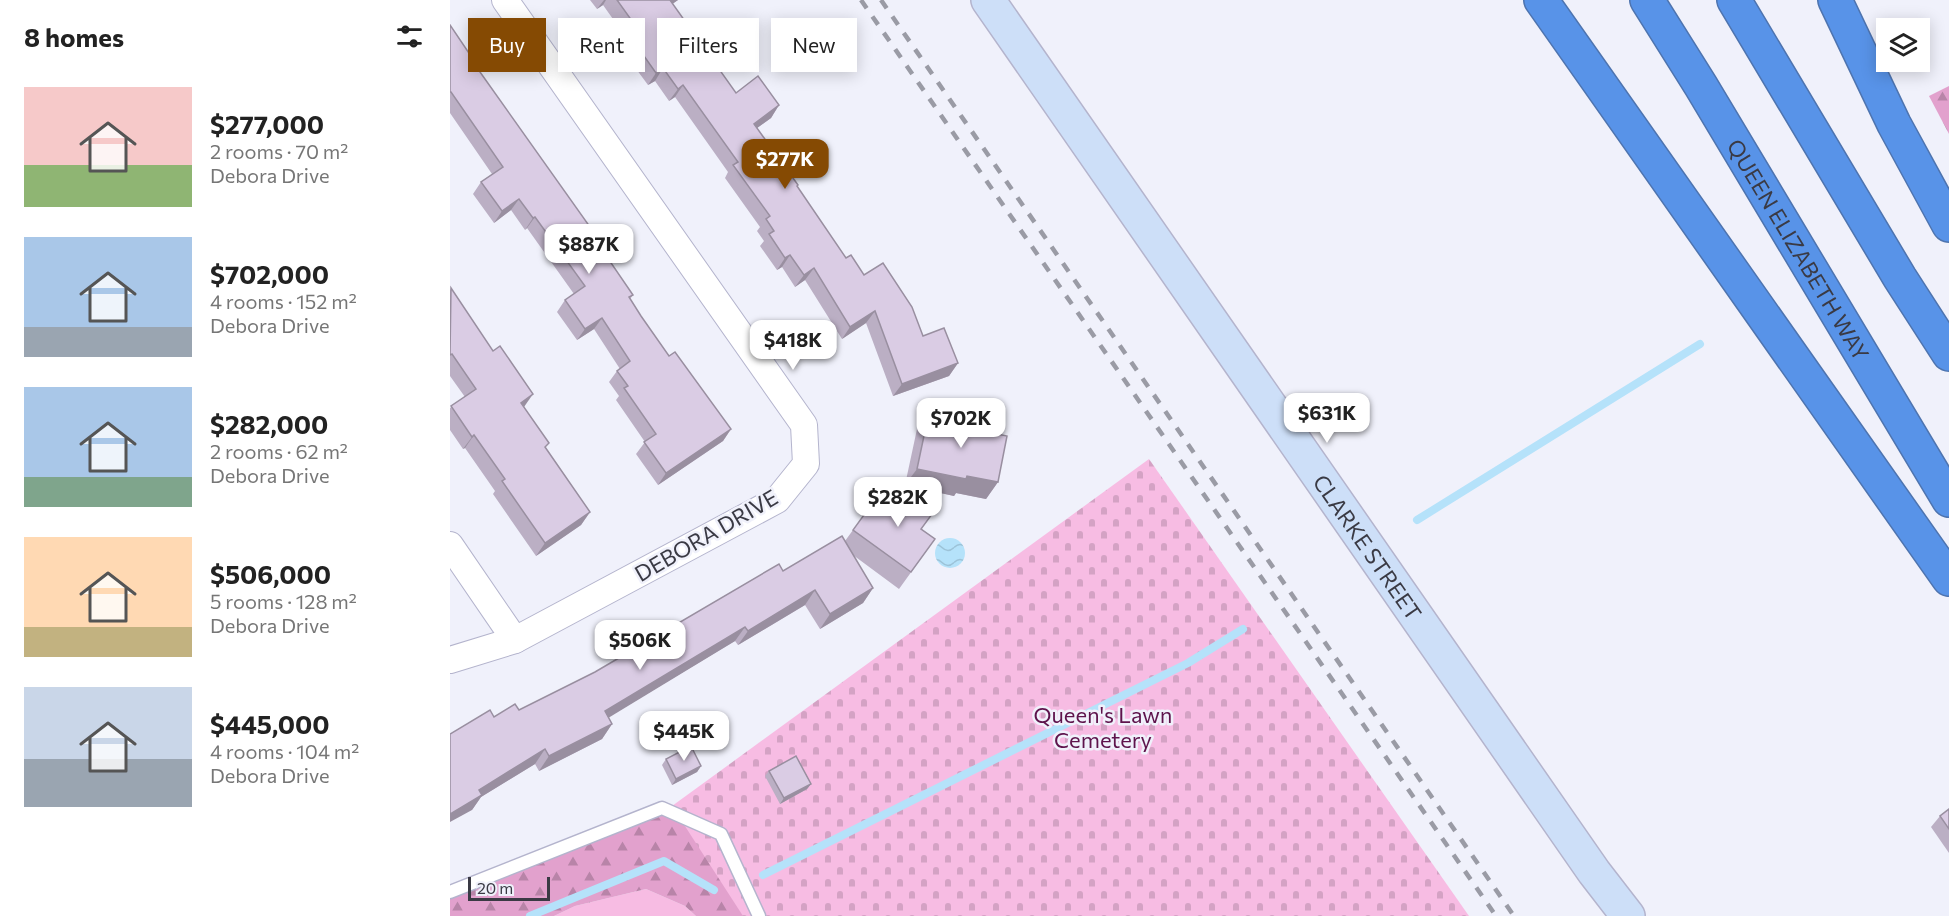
<!DOCTYPE html>
<meta charset="utf-8">
<style>
body{margin:0;font-family:Commissioner,sans-serif;background:#f6f6f6;color:#222;height:100vh;display:flex;flex-direction:column;font-size:22px;white-space:nowrap}
*{box-sizing:border-box;margin:0}
p{font-size:20px;color:#767676}
.icon{flex:none;width:33px;height:33px;fill:none;stroke:currentColor;stroke-width:2;stroke-linecap:round;stroke-linejoin:round}
.map{position:relative;flex:1;overflow:hidden}
.sheet{display:flex;flex-direction:column;background:#fff;width:450px}
.sheet>*{flex:none}
.guide{position:absolute;left:18px;top:18px;width:570px;height:54px;display:flex;gap:12px}
.buttons{position:absolute;left:1426px;top:18px;display:grid;gap:12px}
.buttons a{display:grid;place-items:center;width:54px;height:54px;border-radius:0px;background:#fff;box-shadow:0 3px 15px #0003;font-size:30px}
.scale{position:absolute;left:18px;bottom:15px;width:82px;box-sizing:border-box;padding-left:6px;border:3px solid #3a3a44;border-top:0;font-size:16px;line-height:21px;white-space:nowrap;color:#3a3a44;-webkit-text-stroke:4px #f0f1fb;paint-order:stroke}
.price{position:absolute;translate:-50% -51px;padding:0 14px;border-radius:12px;background:#fff;color:#222;font-size:20px;line-height:39px;filter:drop-shadow(0 2px 3px #0008)}
.price::after{content:'';position:absolute;left:50%;top:36px;width:18px;height:14px;margin-left:-9px;background:inherit;clip-path:polygon(0 0,100% 0,50% 100%)}
.price.active{background:#854a03;color:#fff}
ul{padding:0;list-style:none}
li{display:flex;align-items:center;gap:18px;height:150px;padding:0 24px}
li span{display:grid;place-items:center;flex:none;width:168px;height:120px;border-radius:0px;color:#555}
li>.icon{margin-inline-start:auto}
span .icon{width:72px;height:72px;fill:#fffc;stroke-width:1}
li b{font-size:26px}
h2{display:flex;justify-content:space-between;align-items:center;height:72px;padding:0 24px;font-size:26px}
.chip{padding:0 21px;border-radius:0px;background:#fff;box-shadow:0 3px 15px #0003;font-size:21px;line-height:54px}
.chip.active{background:#854a03;color:#fff}
main{display:flex;flex:1;min-height:0}
.map>svg:first-child{display:block}
.green{fill:#f7bce3}
.forest{fill:url(#forest-firs)}
.cemetery{fill:url(#cemetery-stones)}
.water{fill:url(#water-waves)}
.lines{fill:none;stroke-linecap:round;stroke-linejoin:round}
.stream{stroke:#b5e2fa;stroke-width:8}
.lane-casing{stroke:#b4b4cd;stroke-width:15}
.street-casing{stroke:#b4b4cd;stroke-width:28}
.secondary-casing{stroke:#b4b4cd;stroke-width:36}
.highway-casing{stroke:#4e74af;stroke-width:36}
.lane{stroke:#fff;stroke-width:12}
.street{stroke:#fff;stroke-width:26}
.secondary{stroke:#cddff8;stroke-width:33}
.highway{stroke:#5893e8;stroke-width:33}
.rail{stroke:#9a9ba5;stroke-width:4.5;stroke-dasharray:10 10;stroke-linecap:butt}
.wall{fill:#bbafc4}
.shaded-wall{fill:#998fa0}
.building{fill:#dacce4;stroke:#998fa0;stroke-width:1.5}
.labels{text-anchor:middle;dominant-baseline:central;stroke-width:5;stroke-linejoin:round;paint-order:stroke}
.street-label{font-size:22px;fill:#3a3a44;stroke:#f0f1fb}
.park-label{font-size:22px;fill:#5e134c;stroke:#f0f1fb}
</style>
<main>
<section class="sheet">
<h2>8 homes<svg class="icon" aria-label="filters" viewBox="0 0 24 24"><path d="M4 7h16M4 17h16"/><circle cx="9" cy="7" r="2"/><circle cx="15" cy="17" r="2"/></svg></h2>
<ul>
<li><span style="background:linear-gradient(#f6c9c9 65%,#8fb573 0)"><svg class="icon" aria-label="home" viewBox="0 0 24 24"><path d="M3 11l9-7 9 7M6 9v11h12V9"/></svg></span><div><b>$277,000</b><p>2 rooms · 70 m²</p><p>Debora Drive</p></div></li>
<li><span style="background:linear-gradient(#a9c7e8 75%,#9aa5b1 0)"><svg class="icon" aria-label="home" viewBox="0 0 24 24"><path d="M3 11l9-7 9 7M6 9v11h12V9"/></svg></span><div><b>$702,000</b><p>4 rooms · 152 m²</p><p>Debora Drive</p></div></li>
<li><span style="background:linear-gradient(#a9c7e8 75%,#7fa58c 0)"><svg class="icon" aria-label="home" viewBox="0 0 24 24"><path d="M3 11l9-7 9 7M6 9v11h12V9"/></svg></span><div><b>$282,000</b><p>2 rooms · 62 m²</p><p>Debora Drive</p></div></li>
<li><span style="background:linear-gradient(#ffd9b3 75%,#c2b280 0)"><svg class="icon" aria-label="home" viewBox="0 0 24 24"><path d="M3 11l9-7 9 7M6 9v11h12V9"/></svg></span><div><b>$506,000</b><p>5 rooms · 128 m²</p><p>Debora Drive</p></div></li>
<li><span style="background:linear-gradient(#c9d6e8 60%,#9aa5b1 0)"><svg class="icon" aria-label="home" viewBox="0 0 24 24"><path d="M3 11l9-7 9 7M6 9v11h12V9"/></svg></span><div><b>$445,000</b><p>4 rooms · 104 m²</p><p>Debora Drive</p></div></li>
</ul>
</section>
<div class="map">
<svg width="1499" height="916" viewBox="0 0 1499 916">
<defs>
<pattern id="forest-firs" width="22" height="20" patternUnits="userSpaceOnUse" patternTransform="scale(1.5)"><rect width="22" height="20" fill="#e2a1cd"/><path d="M5 1l3.5 6h-7zM16 11l3.5 6h-7z" fill="#b884a8"/></pattern>
<pattern id="cemetery-stones" width="16" height="16" patternUnits="userSpaceOnUse" patternTransform="scale(1.5)"><rect width="16" height="16" fill="#f7bce3"/><path d="M2 7V4a2 2 0 0 1 4 0v3zM10 15v-3a2 2 0 0 1 4 0v3z" fill="#d4a2c4"/></pattern>
<pattern id="water-waves" width="16" height="10" patternUnits="userSpaceOnUse" patternTransform="scale(1.5)"><rect width="16" height="10" fill="#b5e2fa"/><path d="M0 5q4-4 8 0t8 0" fill="none" stroke="#9cc3d8"/></pattern>
</defs>
<rect width="100%" height="100%" fill="#f0f1fb"/>
<path class="green" d="M 196,889 L 235,906 L 246,916 L 104,916 L 125,906 Z"/>
<g class="forest">
<path d="M 1499,86 L 1499,134 L 1479,96 Z"/>
<path d="M 222,806 L 297,916 L 246,916 L 235,906 L 196,889 L 125,906 L 104,916 L 0,916 L 0,892 Z"/>
</g>
<path class="cemetery" d="M 699,459 L 1019,916 L 293,916 L 222,806 Z"/>
<circle class="water" cx="500" cy="553" r="15"/>
<g class="lines">
<g class="stream">
<path d="M 967,520 L 1250,344"/>
<path d="M 313,875 L 738,663 L 793,629"/>
<path d="M 80,916 L 214,861 L 264,890"/>
</g>
<defs>
<path id="lane" d="M 0,892 L 212,808 L 271,834 L 309,916"/>
<g id="street">
<path d="M 0,545 L 65,640"/>
<path d="M 0,660 L 65,640 L 327,500 L 356,464 L 354,425 L 55,0"/>
</g>
<g id="secondary">
<path id="s1" d="M 538,0 L 1144,872 L 1178,916"/>
</g>
<g id="highway">
<path d="M 1091,0 L 1499,579"/>
<path id="s2" d="M 1197,0 L 1251,86 L 1499,500"/>
<path d="M 1284,0 L 1450,278 L 1499,354"/>
<path d="M 1385,0 L 1444,124 L 1499,225"/>
</g>
</defs>
<use href="#lane" class="lane-casing"/>
<use href="#street" class="street-casing"/>
<use href="#secondary" class="secondary-casing"/>
<use href="#highway" class="highway-casing"/>
<use href="#lane" class="lane"/>
<use href="#street" class="street"/>
<use href="#secondary" class="secondary"/>
<use href="#highway" class="highway"/>
<g class="rail">
<path d="M 411,0 L 1046,916"/>
<path d="M 431,0 L 1064,916"/>
</g>
</g>
<g class="wall">
<path d="M 140,0 L 228,0 L 222,4 L 286,93 L 329,105 L 321,118 L 307,128 L 348,185 L 347,187 L 396,258 L 473,336 L 508,363 L 499,376 L 443,396 L 416,323 L 392,339 L 355,280 L 345,287 L 332,267 L 327,270 L 310,246 L 314,241 L 307,231 L 310,227 L 275,178 L 278,172 L 225,97 L 219,101 L 205,81 L 198,85 L 181,62 L 185,56 L 178,47 L 180,43 L 153,5 L 147,9 Z"/>
<path d="M 0,25 L 31,71 L 30,73 L 162,258 L 160,261 L 183,295 L 180,299 L 191,316 L 219,356 L 281,429 L 273,441 L 208,485 L 186,454 L 195,442 L 166,400 L 169,396 L 159,382 L 167,371 L 170,369 L 144,329 L 127,340 L 107,312 L 115,300 L 124,294 L 77,228 L 75,230 L 61,210 L 44,223 L 23,194 L 31,182 L 42,174 L 0,113 Z"/>
<path d="M 0,289 L 74,407 L 96,448 L 140,512 L 131,525 L 86,556 L 43,494 L 45,491 L 15,448 L 13,449 L 0,430 L 0,408 L 15,397 L 0,376 Z"/>
<path d="M 479,412 L 523,429 L 548,482 L 536,499 L 506,493 L 504,496 L 455,485 L 467,429 Z"/>
<path d="M 472,529 L 485,539 L 449,589 L 403,555 L 423,588 L 413,603 L 370,629 L 355,605 L 288,645 L 285,641 L 158,717 L 162,724 L 152,739 L 89,771 L 85,764 L 31,797 L 22,810 L 44,717 L 69,710 L 145,672 L 333,571 L 395,541 L 403,530 Z"/>
<path d="M 216,759 L 251,766 L 247,772 L 222,785 L 212,765 Z"/>
<path d="M 319,771 L 361,784 L 357,789 L 330,804 L 315,776 Z"/>
<path d="M 1499,809 L 1499,853 L 1481,827 L 1490,816 Z"/>
</g>
<g class="shaded-wall">
<path d="M 154,0 L 156,0 L 153,5 L 147,9 Z"/>
<path d="M 219,0 L 228,0 L 211,12 Z"/>
<path d="M 213,68 L 205,81 L 198,85 L 206,73 Z"/>
<path d="M 233,85 L 225,97 L 219,101 L 228,89 Z"/>
<path d="M 329,105 L 321,118 L 296,136 L 304,124 Z"/>
<path d="M 69,199 L 61,210 L 44,223 L 52,211 Z"/>
<path d="M 85,217 L 77,228 L 75,230 L 83,218 Z"/>
<path d="M 340,255 L 332,267 L 327,270 L 335,258 Z"/>
<path d="M 364,268 L 355,280 L 345,287 L 354,275 Z"/>
<path d="M 425,311 L 416,323 L 392,339 L 400,327 Z"/>
<path d="M 152,318 L 144,329 L 127,340 L 135,329 Z"/>
<path d="M 508,363 L 499,376 L 443,396 L 452,384 Z"/>
<path d="M 83,394 L 74,407 L 71,403 Z"/>
<path d="M 281,429 L 273,441 L 208,485 L 216,473 Z"/>
<path d="M 24,435 L 15,448 L 13,449 L 22,437 Z"/>
<path d="M 467,469 L 517,476 L 548,482 L 536,499 L 506,493 L 504,496 L 455,485 Z"/>
<path d="M 140,512 L 131,525 L 86,556 L 95,543 Z"/>
<path d="M 423,588 L 413,603 L 370,629 L 380,614 Z"/>
<path d="M 365,590 L 355,605 L 288,645 L 298,631 Z"/>
<path d="M 295,627 L 285,641 L 145,726 L 155,711 Z"/>
<path d="M 162,724 L 152,739 L 89,771 L 99,756 Z"/>
<path d="M 95,749 L 85,764 L 31,797 L 22,810 L 0,822 L 0,814 L 29,790 Z"/>
<path d="M 251,766 L 247,772 L 222,785 L 226,779 Z"/>
<path d="M 361,784 L 357,789 L 330,804 L 334,798 Z"/>
</g>
<g class="building">
<path d="M 167,0 L 220,0 L 286,93 L 308,76 L 329,105 L 304,124 L 348,185 L 347,186 L 396,258 L 401,255 L 414,275 L 433,263 L 462,307 L 473,336 L 494,328 L 508,363 L 452,384 L 425,311 L 400,327 L 364,268 L 354,275 L 340,255 L 335,258 L 319,234 L 324,231 L 316,219 L 320,216 L 283,165 L 288,162 L 233,85 L 228,89 L 213,68 L 206,73 L 189,49 L 194,46 L 187,34 L 190,32 Z"/>
<path d="M 0,25 L 31,71 L 30,72 L 162,258 L 159,260 L 183,295 L 179,297 L 191,316 L 219,356 L 225,352 L 281,429 L 216,473 L 194,442 L 206,434 L 174,388 L 178,386 L 167,371 L 180,361 L 152,318 L 135,329 L 115,300 L 135,286 L 85,217 L 83,218 L 69,199 L 52,211 L 31,182 L 53,167 L 1,92 L 0,92 Z"/>
<path d="M 1,288 L 43,351 L 50,346 L 83,394 L 71,403 L 99,443 L 95,447 L 140,512 L 95,543 L 52,481 L 55,479 L 24,435 L 22,437 L 1,406 L 26,389 L 2,354 L 0,355 Z"/>
<path d="M 479,412 L 525,422 L 523,429 L 557,436 L 548,482 L 517,476 L 516,479 L 467,469 Z"/>
<path d="M 452,486 L 485,510 L 471,529 L 485,539 L 461,572 L 403,530 L 427,497 L 438,505 Z"/>
<path d="M 392,536 L 423,588 L 380,614 L 365,590 L 298,631 L 295,627 L 155,711 L 162,724 L 99,756 L 95,749 L 29,790 L 32,795 L 0,814 L 0,734 L 40,710 L 44,717 L 65,704 L 69,710 L 145,672 L 329,564 L 333,571 Z"/>
<path d="M 241,746 L 251,766 L 226,779 L 216,759 Z"/>
<path d="M 346,756 L 361,784 L 334,798 L 319,771 Z"/>
<path d="M 1499,809 L 1499,829 L 1490,816 Z"/>
</g>
<g class="labels">
<g class="street-label">
<text stroke="none"><textPath href="#s2" startOffset="292">QUEEN ELIZABETH WAY</textPath></text>
<text transform="translate(256 535) rotate(-30)">DEBORA DRIVE</text>
<text stroke="none"><textPath href="#s1" startOffset="666">CLARKE STREET</textPath></text>
</g>
<g class="park-label">
<text x="653" y="714">Queen's Lawn<tspan x="653" dy="25">Cemetery</tspan></text>
</g>
</g>
</svg>
<div class="buttons">
<a><svg class="icon" aria-label="layers" viewBox="0 0 24 24"><path d="M12 4l9 5-9 5-9-5zM3 14l9 5 9-5"/></svg></a>
</div>
<div class="scale">20 m</div>
<b class="price active" style="left:335px;top:190px">$277K</b>
<b class="price" style="left:139px;top:275px">$887K</b>
<b class="price" style="left:343px;top:371px">$418K</b>
<b class="price" style="left:877px;top:444px">$631K</b>
<b class="price" style="left:511px;top:449px">$702K</b>
<b class="price" style="left:448px;top:528px">$282K</b>
<b class="price" style="left:190px;top:671px">$506K</b>
<b class="price" style="left:234px;top:762px">$445K</b>
<div class="guide">
<a class="chip active">Buy</a>
<a class="chip">Rent</a>
<a class="chip">Filters</a>
<a class="chip">New</a>
</div>
</div>
</main>
